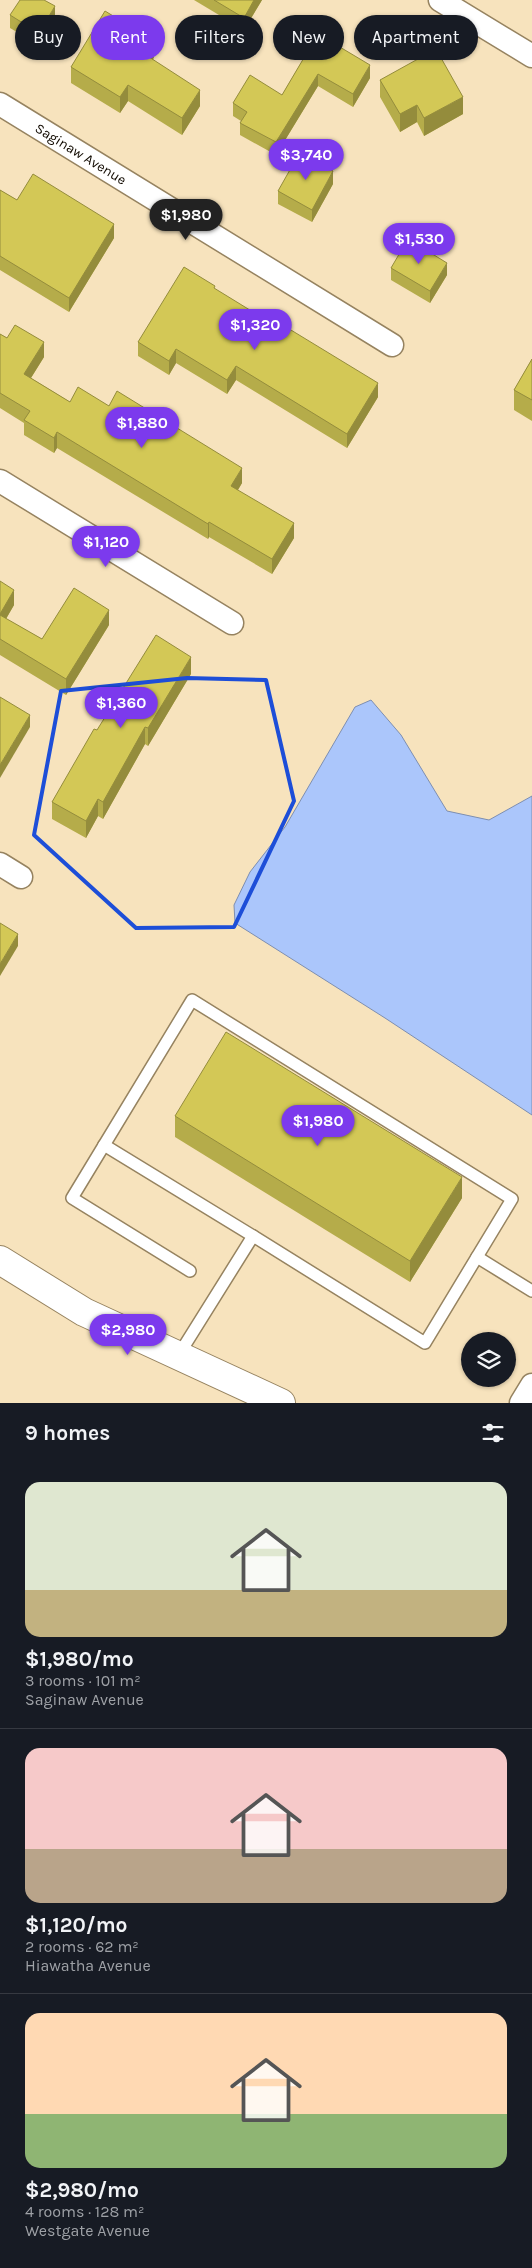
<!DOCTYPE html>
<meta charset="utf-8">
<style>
body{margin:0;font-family:Karla,sans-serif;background:#20242c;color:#f1f3f6;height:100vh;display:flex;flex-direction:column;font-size:19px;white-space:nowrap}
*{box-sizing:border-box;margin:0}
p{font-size:16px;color:#9ea1a6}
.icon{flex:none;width:28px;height:28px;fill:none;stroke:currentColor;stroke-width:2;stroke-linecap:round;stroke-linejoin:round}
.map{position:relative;height:1403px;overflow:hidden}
.side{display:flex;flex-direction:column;background:#171b24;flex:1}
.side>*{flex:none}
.guide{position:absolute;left:15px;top:15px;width:502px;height:45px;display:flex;gap:10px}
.tools{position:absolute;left:461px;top:1332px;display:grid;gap:10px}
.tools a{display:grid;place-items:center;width:55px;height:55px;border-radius:50%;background:#171b24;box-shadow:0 1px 4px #0004;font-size:25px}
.price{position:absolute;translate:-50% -42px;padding:0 11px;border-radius:18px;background:#7c3aed;color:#fff;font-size:16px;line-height:32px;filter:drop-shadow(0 1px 2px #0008)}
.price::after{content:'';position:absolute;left:50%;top:30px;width:15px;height:11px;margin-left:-8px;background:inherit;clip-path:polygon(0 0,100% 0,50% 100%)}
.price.current{background:#222;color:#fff}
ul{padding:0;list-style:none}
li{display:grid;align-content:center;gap:10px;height:265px;padding:0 25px}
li+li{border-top:1px solid #363941}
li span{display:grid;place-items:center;height:155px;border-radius:15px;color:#555}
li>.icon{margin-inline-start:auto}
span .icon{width:90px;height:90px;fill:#fffc;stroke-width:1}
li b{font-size:21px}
h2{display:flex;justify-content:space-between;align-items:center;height:60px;padding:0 25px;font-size:21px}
.pill{padding:0 18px;border-radius:22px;background:#171b24;box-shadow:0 1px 4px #0004;font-size:18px;line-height:45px}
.pill.current{background:#7c3aed;color:#fff}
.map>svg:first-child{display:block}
.water{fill:#abc6fb;stroke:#7d8eb0}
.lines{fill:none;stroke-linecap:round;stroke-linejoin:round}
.lane-casing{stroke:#968360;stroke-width:14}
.street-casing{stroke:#968360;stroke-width:25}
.secondary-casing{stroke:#968360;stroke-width:30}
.lane{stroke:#fff;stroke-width:11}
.street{stroke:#fff;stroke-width:22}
.secondary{stroke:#fff;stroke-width:28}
.wall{fill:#b5ac4a}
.shaded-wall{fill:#948c3c}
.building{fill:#d3c856;stroke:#948c3c}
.marked{fill:none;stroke:#1d4ed8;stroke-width:4;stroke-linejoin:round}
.labels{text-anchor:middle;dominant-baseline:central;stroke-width:4;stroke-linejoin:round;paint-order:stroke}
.street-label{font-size:14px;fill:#110a01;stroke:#f7e3bd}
</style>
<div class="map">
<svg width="532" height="1403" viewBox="0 0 532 1403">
<rect width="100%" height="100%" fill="#f7e3bd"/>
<path class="water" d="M 371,700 L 401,735 L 447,811 L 489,820 L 532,796 L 532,1115 L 385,1018 L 235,923 L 234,905 L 250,872 L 285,827 L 355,707 Z"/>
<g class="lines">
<defs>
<g id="lane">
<path d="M 104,1145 L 253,1236"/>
<path d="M 477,1257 L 532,1291"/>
<path d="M 178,1356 L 253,1236 L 425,1343 L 512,1199 L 192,1000 L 72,1198 L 190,1271"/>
</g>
<g id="street">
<path d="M 440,0 L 532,56"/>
<path id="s1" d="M 0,104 L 392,345"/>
<path d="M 0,481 L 232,623"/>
<path d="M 0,864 L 21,877"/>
<path d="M 521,1403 L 532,1385"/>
</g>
<path id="secondary" d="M 0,1260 L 84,1312 L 281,1403"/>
</defs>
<use href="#lane" class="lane-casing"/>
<use href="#street" class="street-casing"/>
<use href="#secondary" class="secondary-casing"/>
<use href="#lane" class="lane"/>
<use href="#street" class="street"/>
<use href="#secondary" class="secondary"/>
</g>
<g class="wall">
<path d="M 194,0 L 262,0 L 244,30 Z"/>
<path d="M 10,15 L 55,19 L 39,45 L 10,28 Z"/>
<path d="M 318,34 L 370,78 L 353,107 L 318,86 L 276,155 L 240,135 L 240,123 L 241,121 L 233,116 L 233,103 L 282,95 Z"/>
<path d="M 154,57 L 153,60 L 200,106 L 182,135 L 128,101 L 120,113 L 71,83 L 71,67 Z"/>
<path d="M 380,80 L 463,114 L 424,136 L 417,122 L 400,132 L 380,97 Z"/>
<path d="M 333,184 L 312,222 L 278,204 L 278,191 Z"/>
<path d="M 0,190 L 17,200 L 114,238 L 69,312 L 0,270 Z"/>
<path d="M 391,268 L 447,275 L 430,303 L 391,280 Z"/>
<path d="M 215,289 L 378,397 L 347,448 L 236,380 L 227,394 L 176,363 L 169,375 L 138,356 L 138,342 Z"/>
<path d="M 0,334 L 44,357 L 31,378 L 70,402 L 109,406 L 242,483 L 238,490 L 294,538 L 272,574 L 209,537 L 208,539 L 57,448 L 54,453 L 24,435 L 24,423 L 0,408 Z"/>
<path d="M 532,359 L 532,421 L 514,410 L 514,390 Z"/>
<path d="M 0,581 L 14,605 L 6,619 L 42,639 L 109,625 L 66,695 L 0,655 Z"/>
<path d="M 191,674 L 148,746 L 145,744 L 103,819 L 98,816 L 86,838 L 52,819 L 52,802 L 97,730 Z"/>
<path d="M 175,1116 L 462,1198 L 410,1282 L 175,1137 Z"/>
</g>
<g class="shaded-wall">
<path d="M 254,0 L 262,0 L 244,30 L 244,18 Z"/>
<path d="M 55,6 L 55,19 L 39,45 L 39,33 Z"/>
<path d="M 154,41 L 154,57 L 146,71 L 146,55 Z"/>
<path d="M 370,65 L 370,78 L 353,107 L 353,94 Z"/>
<path d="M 318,74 L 318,86 L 276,155 L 276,142 Z"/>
<path d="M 128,85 L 128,101 L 120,113 L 120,97 Z"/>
<path d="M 200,90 L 200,106 L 182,135 L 182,118 Z"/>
<path d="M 463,97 L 463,114 L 424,136 L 424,118 Z"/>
<path d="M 417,105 L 417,122 L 400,132 L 400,114 Z"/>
<path d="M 333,171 L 333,184 L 312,222 L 312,210 Z"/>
<path d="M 114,224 L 114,238 L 69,312 L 69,298 Z"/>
<path d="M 447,263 L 447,275 L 430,303 L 430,291 Z"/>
<path d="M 44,342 L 44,357 L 24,389 L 24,374 Z"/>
<path d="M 176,349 L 176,363 L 169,375 L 169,361 Z"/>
<path d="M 236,366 L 236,380 L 227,394 L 227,380 Z"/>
<path d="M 378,383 L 378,397 L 347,448 L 347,434 Z"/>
<path d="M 57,432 L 57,448 L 54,453 L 54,438 Z"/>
<path d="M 242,468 L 242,483 L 231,501 L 231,486 Z"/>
<path d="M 209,522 L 209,537 L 208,539 L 208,524 Z"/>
<path d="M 294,523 L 294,538 L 272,574 L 272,559 Z"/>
<path d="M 14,590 L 14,605 L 0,629 L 0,614 Z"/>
<path d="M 109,610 L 109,625 L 66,695 L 66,679 Z"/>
<path d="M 191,657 L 191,674 L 148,746 L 148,728 Z"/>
<path d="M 30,715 L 30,727 L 0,778 L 0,765 Z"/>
<path d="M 145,727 L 145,744 L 103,819 L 103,802 Z"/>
<path d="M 98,799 L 98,816 L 86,838 L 86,821 Z"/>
<path d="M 18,934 L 18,946 L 0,976 L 0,964 Z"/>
<path d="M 462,1177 L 462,1198 L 410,1282 L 410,1261 Z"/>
</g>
<g class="building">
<path d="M 20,0 L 44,0 L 55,6 L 39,33 L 10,15 Z"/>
<path d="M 214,0 L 254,0 L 244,18 Z"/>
<path d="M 105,11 L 154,41 L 146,55 L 200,90 L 182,118 L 128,85 L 120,97 L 71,67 Z"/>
<path d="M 318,34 L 370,65 L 353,94 L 318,74 L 276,142 L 240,123 L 247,112 L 233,103 L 250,75 L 282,95 Z"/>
<path d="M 436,49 L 463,97 L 424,118 L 417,105 L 400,114 L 380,80 Z"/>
<path d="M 300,152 L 333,171 L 312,210 L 278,191 Z"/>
<path d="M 33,174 L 114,224 L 69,298 L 0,256 L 0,190 L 17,200 Z"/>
<path d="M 408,239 L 447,263 L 430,291 L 391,268 Z"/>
<path d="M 184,267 L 215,286 L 214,288 L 284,331 L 286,327 L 378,383 L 347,434 L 236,366 L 227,380 L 176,349 L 169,361 L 138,342 Z"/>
<path d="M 15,325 L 44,342 L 24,374 L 70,402 L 78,387 L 109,406 L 117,391 L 242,468 L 231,486 L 294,523 L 272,559 L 209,522 L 208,524 L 57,432 L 54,438 L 24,420 L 30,411 L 0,393 L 0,334 L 7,338 Z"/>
<path d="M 532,359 L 532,400 L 514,390 Z"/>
<path d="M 0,581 L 14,590 L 0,614 Z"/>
<path d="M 74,588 L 109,610 L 66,679 L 0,639 L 0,615 L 42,639 Z"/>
<path d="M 156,635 L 191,657 L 148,728 L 145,727 L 103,802 L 98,799 L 86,821 L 52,802 L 94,729 L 97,730 Z"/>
<path d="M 0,697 L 30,715 L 0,765 Z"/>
<path d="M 0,923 L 18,934 L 0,964 Z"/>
<path d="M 226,1032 L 462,1177 L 410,1261 L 175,1116 Z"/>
</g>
<path class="marked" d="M 187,678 L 266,680 L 294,801 L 234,927 L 136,928 L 34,835 L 61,691 Z"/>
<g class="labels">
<g class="street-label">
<text stroke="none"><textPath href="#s1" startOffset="95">Saginaw Avenue</textPath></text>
</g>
</g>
</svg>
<div class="tools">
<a><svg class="icon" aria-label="layers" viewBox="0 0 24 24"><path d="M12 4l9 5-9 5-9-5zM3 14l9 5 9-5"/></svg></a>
</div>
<b class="price" style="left:306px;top:181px">$3,740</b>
<b class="price current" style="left:186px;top:241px">$1,980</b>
<b class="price" style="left:419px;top:265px">$1,530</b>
<b class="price" style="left:255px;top:351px">$1,320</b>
<b class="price" style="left:142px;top:449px">$1,880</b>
<b class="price" style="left:106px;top:568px">$1,120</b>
<b class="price" style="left:121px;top:729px">$1,360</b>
<b class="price" style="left:318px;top:1147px">$1,980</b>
<b class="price" style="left:128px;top:1356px">$2,980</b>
<div class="guide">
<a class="pill">Buy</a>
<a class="pill current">Rent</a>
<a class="pill">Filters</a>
<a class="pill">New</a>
<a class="pill">Apartment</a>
</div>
</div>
<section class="side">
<h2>9 homes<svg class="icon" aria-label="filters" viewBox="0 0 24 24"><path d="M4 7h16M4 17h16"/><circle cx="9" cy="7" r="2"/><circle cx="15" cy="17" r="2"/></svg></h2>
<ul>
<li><span style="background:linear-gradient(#dfe7d0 70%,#c2b280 0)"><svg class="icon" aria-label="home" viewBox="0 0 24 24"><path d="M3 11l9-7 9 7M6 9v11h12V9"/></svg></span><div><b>$1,980/mo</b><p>3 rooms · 101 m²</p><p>Saginaw Avenue</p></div></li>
<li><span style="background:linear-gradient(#f6c9c9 65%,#b9a48a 0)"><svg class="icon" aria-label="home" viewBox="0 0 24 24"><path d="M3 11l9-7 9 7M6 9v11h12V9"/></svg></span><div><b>$1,120/mo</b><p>2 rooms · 62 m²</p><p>Hiawatha Avenue</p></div></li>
<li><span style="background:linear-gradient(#ffd9b3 65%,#8fb573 0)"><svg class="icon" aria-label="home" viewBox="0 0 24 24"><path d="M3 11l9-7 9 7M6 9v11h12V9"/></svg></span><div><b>$2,980/mo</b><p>4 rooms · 128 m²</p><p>Westgate Avenue</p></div></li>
</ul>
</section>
